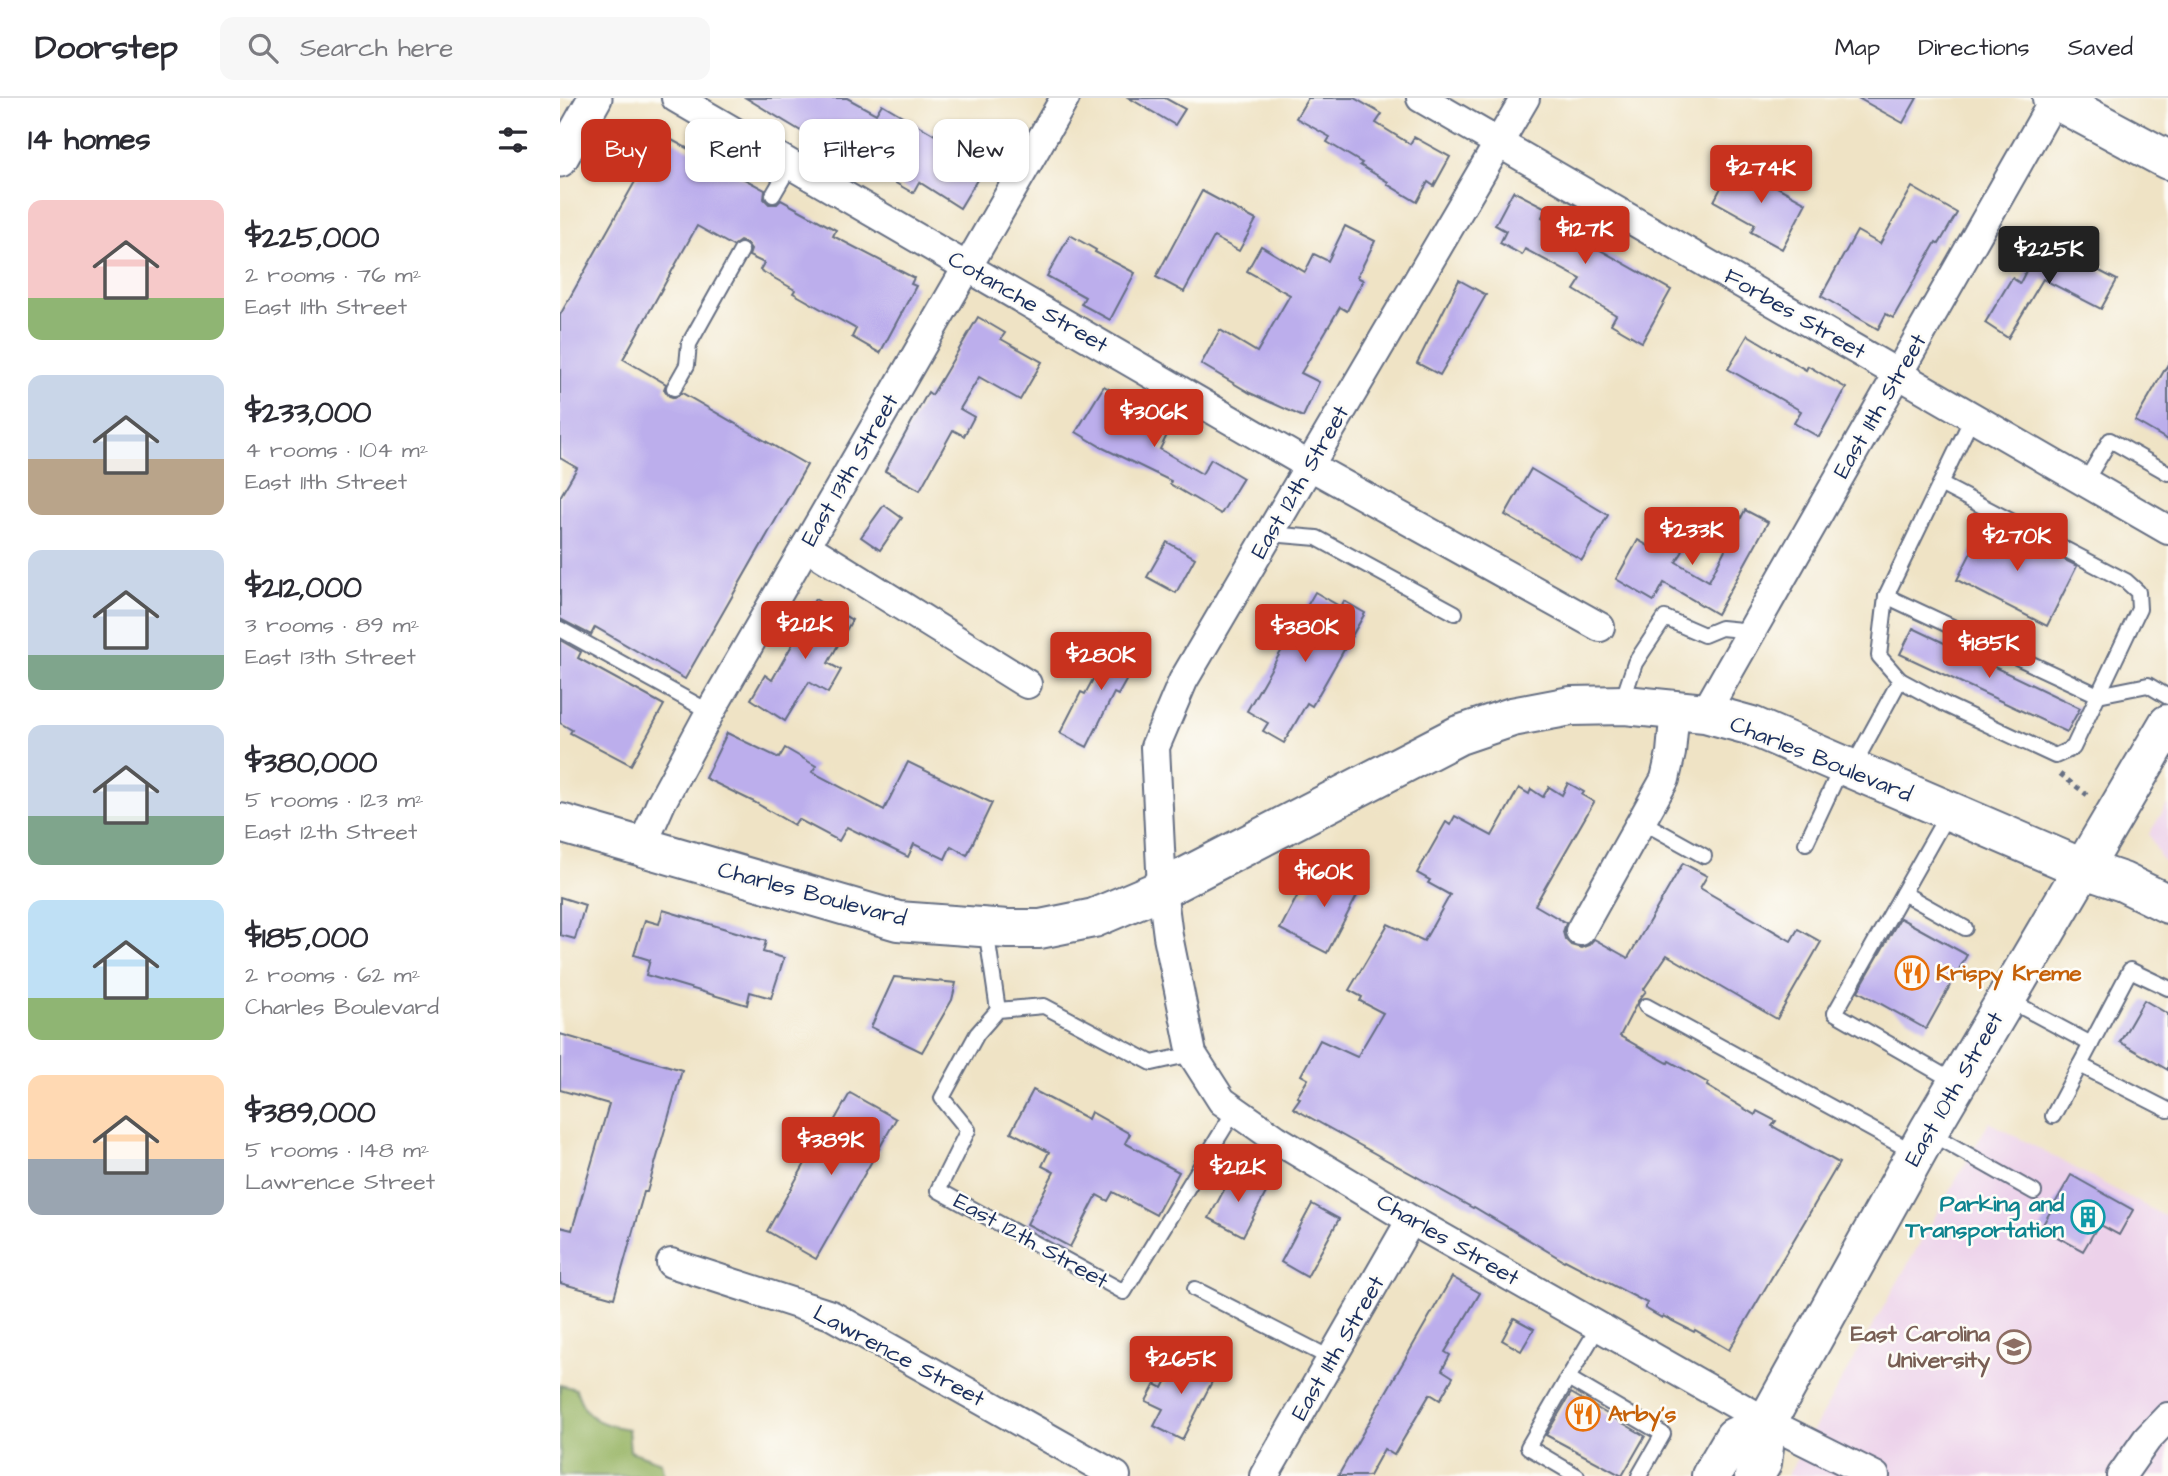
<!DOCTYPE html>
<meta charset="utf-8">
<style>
body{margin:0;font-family:"Architects Daughter",sans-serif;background:#f7f7f7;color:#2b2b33;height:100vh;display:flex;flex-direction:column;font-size:26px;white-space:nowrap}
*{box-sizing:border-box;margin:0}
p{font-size:23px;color:#7c7c81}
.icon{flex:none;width:38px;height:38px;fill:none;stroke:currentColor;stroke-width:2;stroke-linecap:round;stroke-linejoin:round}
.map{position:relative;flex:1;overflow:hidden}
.sheet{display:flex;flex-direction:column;background:#fff;width:560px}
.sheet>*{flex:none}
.guide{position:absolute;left:21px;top:21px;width:665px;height:63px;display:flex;gap:14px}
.price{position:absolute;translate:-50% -60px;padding:0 16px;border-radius:7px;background:#c8321e;color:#fff;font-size:23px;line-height:46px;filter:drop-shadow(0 2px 4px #0008)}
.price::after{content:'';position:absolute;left:50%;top:42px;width:21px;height:16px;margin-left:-10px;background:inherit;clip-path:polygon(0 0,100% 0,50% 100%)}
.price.active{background:#222;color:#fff}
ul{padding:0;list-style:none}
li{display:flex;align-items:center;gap:21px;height:175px;padding:0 28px}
li span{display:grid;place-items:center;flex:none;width:196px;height:140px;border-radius:14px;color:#555}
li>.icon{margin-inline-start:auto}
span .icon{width:84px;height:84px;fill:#fffc;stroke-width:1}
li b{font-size:30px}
h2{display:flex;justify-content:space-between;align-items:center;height:84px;padding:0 28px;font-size:30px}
.tag{padding:0 24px;border-radius:14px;background:#fff;box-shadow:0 2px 5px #0004;font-size:24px;line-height:63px}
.tag.active{background:#c8321e;color:#fff}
header{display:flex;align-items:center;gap:42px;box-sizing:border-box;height:98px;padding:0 35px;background:#fff;border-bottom:2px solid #e1e1e2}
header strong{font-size:33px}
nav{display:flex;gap:38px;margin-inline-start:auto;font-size:24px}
.search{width:490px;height:63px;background:#f7f7f7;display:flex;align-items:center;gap:18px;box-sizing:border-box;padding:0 24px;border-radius:14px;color:#7c7c81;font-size:26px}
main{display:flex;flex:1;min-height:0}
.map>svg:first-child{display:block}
.built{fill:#ecd1ea}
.forest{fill:#9ab667;stroke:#5a7262;stroke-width:2}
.building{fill:#bcaeec}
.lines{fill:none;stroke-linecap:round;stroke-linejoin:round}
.service-casing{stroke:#656e82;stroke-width:18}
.minor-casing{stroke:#656e82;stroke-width:32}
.tertiary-casing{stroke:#656e82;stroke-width:37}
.secondary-casing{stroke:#656e82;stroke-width:42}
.primary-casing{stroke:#656e82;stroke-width:42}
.path{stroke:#656e82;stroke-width:4.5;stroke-dasharray:5 5;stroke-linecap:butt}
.service{stroke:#fff;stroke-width:14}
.minor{stroke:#fff;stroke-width:28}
.tertiary{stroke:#fff;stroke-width:33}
.secondary{stroke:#fff;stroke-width:38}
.primary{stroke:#fff;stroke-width:38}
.labels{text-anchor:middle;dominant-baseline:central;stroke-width:5;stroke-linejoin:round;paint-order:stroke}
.street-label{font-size:23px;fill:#1b2f5e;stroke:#fdfcf7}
.food-label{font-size:23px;font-weight:bold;fill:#c56008;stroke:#fdfcf7;text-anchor:start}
.culture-label{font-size:23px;font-weight:bold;fill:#0d838f;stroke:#fdfcf7;text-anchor:end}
.education-label{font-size:23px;font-weight:bold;fill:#785e54;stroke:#fdfcf7;text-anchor:end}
</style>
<header>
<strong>Doorstep</strong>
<div class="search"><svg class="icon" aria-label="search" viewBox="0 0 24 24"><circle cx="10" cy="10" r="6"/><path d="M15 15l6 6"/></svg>Search here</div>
<nav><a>Map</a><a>Directions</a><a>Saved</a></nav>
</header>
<main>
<section class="sheet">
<h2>14 homes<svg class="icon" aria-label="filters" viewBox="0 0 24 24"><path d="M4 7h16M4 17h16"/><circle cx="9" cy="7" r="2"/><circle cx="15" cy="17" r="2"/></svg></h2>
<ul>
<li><span style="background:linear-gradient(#f6c9c9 70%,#8fb573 0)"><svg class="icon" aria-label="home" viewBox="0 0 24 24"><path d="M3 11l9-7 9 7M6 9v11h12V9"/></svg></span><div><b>$225,000</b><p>2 rooms · 76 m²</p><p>East 11th Street</p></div></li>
<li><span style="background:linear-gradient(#c9d6e8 60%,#b9a48a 0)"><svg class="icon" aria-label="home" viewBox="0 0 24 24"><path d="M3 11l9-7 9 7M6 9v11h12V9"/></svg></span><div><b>$233,000</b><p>4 rooms · 104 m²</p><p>East 11th Street</p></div></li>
<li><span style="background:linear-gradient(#c9d6e8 75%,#7fa58c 0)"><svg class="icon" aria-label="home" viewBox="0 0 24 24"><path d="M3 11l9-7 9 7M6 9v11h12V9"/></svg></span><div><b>$212,000</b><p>3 rooms · 89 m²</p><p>East 13th Street</p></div></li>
<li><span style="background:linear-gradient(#c9d6e8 65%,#7fa58c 0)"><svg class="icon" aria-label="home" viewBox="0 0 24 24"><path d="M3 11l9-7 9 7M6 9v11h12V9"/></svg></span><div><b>$380,000</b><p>5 rooms · 123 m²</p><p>East 12th Street</p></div></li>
<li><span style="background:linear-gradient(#bfe0f5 70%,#8fb573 0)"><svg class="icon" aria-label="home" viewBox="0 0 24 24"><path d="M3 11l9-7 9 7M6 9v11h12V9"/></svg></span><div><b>$185,000</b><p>2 rooms · 62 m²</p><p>Charles Boulevard</p></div></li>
<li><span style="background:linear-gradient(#ffd9b3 60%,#9aa5b1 0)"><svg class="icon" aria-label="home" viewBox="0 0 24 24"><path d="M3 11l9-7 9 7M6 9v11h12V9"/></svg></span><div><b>$389,000</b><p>5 rooms · 148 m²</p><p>Lawrence Street</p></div></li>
</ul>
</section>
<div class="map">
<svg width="1608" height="1378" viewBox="0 0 1608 1378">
<rect width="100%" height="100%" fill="#fdfcf7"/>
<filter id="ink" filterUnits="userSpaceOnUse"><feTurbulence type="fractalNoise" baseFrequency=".0143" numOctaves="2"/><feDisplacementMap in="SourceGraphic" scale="14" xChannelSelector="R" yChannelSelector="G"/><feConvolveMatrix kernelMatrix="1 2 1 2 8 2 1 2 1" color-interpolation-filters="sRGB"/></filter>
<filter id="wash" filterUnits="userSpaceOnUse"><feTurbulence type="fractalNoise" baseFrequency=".00686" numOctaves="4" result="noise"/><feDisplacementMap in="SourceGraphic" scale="28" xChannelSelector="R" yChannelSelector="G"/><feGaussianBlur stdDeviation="1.57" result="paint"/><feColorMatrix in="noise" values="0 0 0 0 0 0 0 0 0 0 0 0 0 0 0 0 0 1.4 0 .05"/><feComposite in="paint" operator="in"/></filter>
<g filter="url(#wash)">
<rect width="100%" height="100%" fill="#efe3c5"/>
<g class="built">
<path d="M 1608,705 L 1608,765 L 1601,761 L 1589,736 Z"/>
<path d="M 1429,1024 L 1608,1120 L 1608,1378 L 1227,1378 Z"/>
</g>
<path class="forest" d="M 0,1287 L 16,1291 C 26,1322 39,1326 68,1331 L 70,1353 L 101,1364 L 104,1378 L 0,1378 Z"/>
<g id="blocks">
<g class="building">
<path d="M 186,0 L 287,0 L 316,16 L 322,6 L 404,54 L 410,43 L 432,57 L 400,110 L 359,84 L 353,95 L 311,71 L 309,74 Z"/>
<path d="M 569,0 L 605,0 L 625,11 L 615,27 Z"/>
<path d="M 748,0 L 794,0 L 822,16 L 816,25 L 850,46 L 854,39 L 890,59 L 874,88 L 868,84 L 857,104 L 827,86 L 828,84 L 800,67 L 802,65 L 767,44 L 770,39 L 736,20 Z"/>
<path d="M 1298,0 L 1357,0 L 1343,25 Z"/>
<path d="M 108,40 L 205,92 L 204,101 L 209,106 L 217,106 L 221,102 L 276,132 L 273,138 L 354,180 L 351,186 L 356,188 L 320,255 L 292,239 L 296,231 L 233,195 L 235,192 L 200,172 L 204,165 L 189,158 L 191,152 L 186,145 L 180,143 L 173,148 L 137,128 L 63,261 L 106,286 L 104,291 L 109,298 L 115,300 L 122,295 L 247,367 L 125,581 L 35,529 L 31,537 L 0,521 L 0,399 L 17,370 L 0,360 L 0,217 L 99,41 L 106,45 Z"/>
<path d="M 1174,65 L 1246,105 L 1222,151 L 1191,134 L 1195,126 L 1154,103 Z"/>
<path d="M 1352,89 L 1397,115 L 1379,146 L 1376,144 L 1333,220 L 1326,216 L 1318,231 L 1261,198 L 1297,133 L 1320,146 Z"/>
<path d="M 642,93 L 696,122 L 679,153 L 654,139 L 624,194 L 596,179 Z"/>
<path d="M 953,93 L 986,110 L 982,119 L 1111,192 L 1082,244 L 1051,226 L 1056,217 L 1014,192 L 1021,181 L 965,151 L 962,157 L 940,145 L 946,133 L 935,127 Z"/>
<path d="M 785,128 L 815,143 L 797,179 L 803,182 L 787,213 L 780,209 L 741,275 L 759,284 L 743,319 L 690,295 L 641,266 L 660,232 L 697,254 L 730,197 L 687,173 L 701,148 L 745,174 L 754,156 L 768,163 Z"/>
<path d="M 510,137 L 536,152 L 535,154 L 575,175 L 550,222 L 521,206 L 525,199 L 487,178 Z"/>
<path d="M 1481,143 L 1557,182 L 1541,211 L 1483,181 L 1448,240 L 1425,225 L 1452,180 L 1460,185 Z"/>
<path d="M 899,182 L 926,197 L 880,277 L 857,265 Z"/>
<path d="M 418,219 L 445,235 L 441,241 L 482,264 L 460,302 L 419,279 L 400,311 L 414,319 L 404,338 L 393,332 L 360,392 L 325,373 L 368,294 L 372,297 Z"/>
<path d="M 1188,237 L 1246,272 L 1248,268 L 1286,290 L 1259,339 L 1234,325 L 1241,313 L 1168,271 Z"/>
<path d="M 1608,266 L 1608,342 L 1575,323 Z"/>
<path d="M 544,288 L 577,308 L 613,325 L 600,351 L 642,376 L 651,361 L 683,380 L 661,416 L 610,386 L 611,383 L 543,350 L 516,334 Z"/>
<path d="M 971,371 L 1048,417 L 1022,462 L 945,417 Z"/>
<path d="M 324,407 L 342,420 L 320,452 L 301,439 Z"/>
<path d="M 1185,412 L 1208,424 L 1157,516 L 1104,485 L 1094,503 L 1056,481 L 1078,442 L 1092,450 L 1098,438 L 1123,453 L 1116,464 L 1149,483 Z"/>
<path d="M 1427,423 L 1517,468 L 1487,528 L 1397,482 Z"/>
<path d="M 607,444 L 635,460 L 616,495 L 587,479 Z"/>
<path d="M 755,494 L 781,509 L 784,503 L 805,515 L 752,608 L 747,605 L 724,645 L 703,633 L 708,625 L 687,613 Z"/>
<path d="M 255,501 L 292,522 L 268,565 L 281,572 L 268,595 L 249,584 L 225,623 L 191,601 L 205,577 L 212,582 L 243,528 L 241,527 Z"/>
<path d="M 1353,530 L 1520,610 L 1507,634 L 1340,556 Z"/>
<path d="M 556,539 L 582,554 L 558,597 L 554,595 L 527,649 L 500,635 L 521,594 L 525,596 Z"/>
<path d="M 0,542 L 21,554 L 18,560 L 104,607 L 71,667 L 10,635 L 12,632 L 0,625 Z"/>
<path d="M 167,635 L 219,660 L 225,650 L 256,668 L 252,674 L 324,712 L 348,664 L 432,705 L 407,757 L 391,748 L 385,761 L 354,746 L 348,759 L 287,729 L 279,743 L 238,721 L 234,727 L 194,704 L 145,680 Z"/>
<path d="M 1008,685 L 1024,694 L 1022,697 L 1034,704 L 975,807 L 1006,825 L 1003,834 L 1005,841 L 1011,847 L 1021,850 L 1029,847 L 1034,841 L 1068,860 L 1123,765 L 1147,778 L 1140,790 L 1231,843 L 1238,831 L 1261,844 L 1217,921 L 1107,857 L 1084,891 L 1086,893 L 1078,903 L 1060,938 L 1108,965 L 1109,963 L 1148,985 L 1147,988 L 1195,1017 L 1197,1013 L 1216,1023 L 1212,1028 L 1279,1065 L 1169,1252 L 1135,1232 L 1134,1234 L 1103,1218 L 1102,1220 L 1085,1210 L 1087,1205 L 1005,1162 L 1004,1163 L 914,1109 L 913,1110 L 733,1010 L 740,1000 L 737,999 L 748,981 L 741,977 L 760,942 L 797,959 L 823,915 L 800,903 L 802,899 L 789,892 L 828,826 L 864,843 L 890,797 L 868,785 L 870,782 L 857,775 L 886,724 L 890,727 L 895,718 L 932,738 L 959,690 L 969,696 L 971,691 L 983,699 L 989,689 L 1002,697 Z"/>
<path d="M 788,764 L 809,775 L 767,855 L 720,831 L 740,793 L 747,797 L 755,782 L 774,791 Z"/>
<path d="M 0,799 L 25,807 L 15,841 L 0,837 Z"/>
<path d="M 103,812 L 206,843 L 203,854 L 224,860 L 211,900 L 190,894 L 187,907 L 86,877 L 90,862 L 74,857 L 85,822 L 99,826 Z"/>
<path d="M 1340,820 L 1407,857 L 1366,931 L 1298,893 Z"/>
<path d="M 334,879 L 396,885 L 392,902 L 362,954 L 311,929 Z"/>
<path d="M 1584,902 L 1608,916 L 1608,972 L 1560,944 Z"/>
<path d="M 0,936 L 122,972 L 87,1094 L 84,1094 L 54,1200 L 0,1185 L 0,1129 L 12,1132 L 49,1006 L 0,992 Z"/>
<path d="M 473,992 L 528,1021 L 531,1014 L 570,1036 L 565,1045 L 619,1074 L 596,1117 L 553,1094 L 548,1103 L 537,1097 L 510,1149 L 467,1126 L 494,1074 L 482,1068 L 489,1054 L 451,1034 Z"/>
<path d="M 290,995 L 336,1021 L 256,1161 L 207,1133 L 247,1062 L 251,1064 Z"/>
<path d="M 674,1073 L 708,1091 L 683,1138 L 649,1120 Z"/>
<path d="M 1511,1077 L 1573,1112 L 1559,1137 L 1539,1126 L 1523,1153 L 1481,1130 Z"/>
<path d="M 752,1106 L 779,1121 L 747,1179 L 721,1164 Z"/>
<path d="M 892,1179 L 920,1195 L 885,1254 L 890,1257 L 882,1272 L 893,1279 L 880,1302 L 870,1296 L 834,1357 L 824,1351 L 809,1378 L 778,1378 Z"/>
<path d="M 954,1220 L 974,1231 L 961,1253 L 942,1242 Z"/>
<path d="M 620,1257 L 656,1276 L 622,1342 L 594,1328 L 603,1311 L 586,1303 L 595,1286 L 603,1290 Z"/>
<path d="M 1011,1295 L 1085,1338 L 1062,1378 L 986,1337 Z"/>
</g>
</g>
</g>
<g filter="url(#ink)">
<use href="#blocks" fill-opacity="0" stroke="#656e82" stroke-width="2"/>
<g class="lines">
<defs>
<g id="service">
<path d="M 213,97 L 231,66"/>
<path d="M 114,290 L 127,267 L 129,246 L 181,153"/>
<path d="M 1525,384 L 1550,342 L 1608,375"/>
<path d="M 710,436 L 757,440 L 895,515"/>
<path d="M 1326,498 L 1538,597 L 1588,587 L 1608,599"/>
<path d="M 0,531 L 150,614"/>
<path d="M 1340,582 L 1388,608 L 1495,658 L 1513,650 L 1579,511 L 1578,494 L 1566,483 L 1380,386"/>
<path d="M 1062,604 L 1075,565 L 1105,520 L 1144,537 L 1161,530 L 1192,533"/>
<path d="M 1292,670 L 1340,582 L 1319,558 L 1326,498 L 1413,318"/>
<path d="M 1388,715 L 1275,915 L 1395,984"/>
<path d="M 1081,723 L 1144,758"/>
<path d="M 1246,745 L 1282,668"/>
<path d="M 1343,795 L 1405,830"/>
<path d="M 426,831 L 438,912"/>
<path d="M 1447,901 L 1531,946"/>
<path d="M 1086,908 L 1355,1055"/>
<path d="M 632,956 L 592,965 L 484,908 L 438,912 L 417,936 L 382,1000 L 408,1032 L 378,1092 L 564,1194 L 675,1012"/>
<path d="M 1520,967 L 1608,1012"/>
<path d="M 1493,1018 L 1570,872 L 1608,890"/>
<path d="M 1368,1034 L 1474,1094"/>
<path d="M 635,1191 L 772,1261"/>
<path d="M 1008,1280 L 1039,1228"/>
<path d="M 1017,1378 L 968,1349 L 1008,1280 L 1103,1336 L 1079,1378"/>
</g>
<g id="minor">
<path d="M 116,0 L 750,368 L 1040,529"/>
<path d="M 861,0 L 1608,432"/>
<path d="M 965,0 L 623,583 L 595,649 L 602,791 L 608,838 L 632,956 L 662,1003 L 716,1041 L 851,1122 L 1207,1324 L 1315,1378"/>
<path d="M 246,448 L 467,586"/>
<path d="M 1145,615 L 1495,0"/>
<path d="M 82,748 L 101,705 L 150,614 L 505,0"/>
<path d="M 1020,833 L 1105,681 L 1111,655 L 1115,610"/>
<path d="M 111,1165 L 271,1217 L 556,1378"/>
<path d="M 704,1378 L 851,1122"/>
<path d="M 1561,1378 L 1587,1341 L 1608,1319"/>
</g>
<path id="tertiary" d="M 0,62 L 35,0"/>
<g id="secondary">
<path d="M 1492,0 L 1608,62"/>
<path d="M 1522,770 L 1563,784 L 1608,806"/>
</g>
<g id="primary">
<path d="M 0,725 L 338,823 L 448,831 L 480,831 L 534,820 L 602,791 L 899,637 L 952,619 L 1011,608 L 1065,607 L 1145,615 L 1192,628 L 1522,770"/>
<path d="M 1151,1378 L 1174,1339 L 1207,1324"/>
<path d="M 1194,1378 L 1202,1365 L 1207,1324 L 1223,1295 L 1368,1034 L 1608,626"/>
</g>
</defs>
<use href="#service" class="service-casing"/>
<use href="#minor" class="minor-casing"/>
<use href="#tertiary" class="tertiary-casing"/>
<use href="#secondary" class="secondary-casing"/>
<use href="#primary" class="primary-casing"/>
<path class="path" d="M 1500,676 L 1527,697"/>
<use href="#service" class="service"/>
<use href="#minor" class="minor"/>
<use href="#tertiary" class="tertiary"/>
<use href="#secondary" class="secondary"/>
<use href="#primary" class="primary"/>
</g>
</g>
<defs>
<symbol id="restaurant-ring" viewBox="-11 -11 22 22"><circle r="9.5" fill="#fdfcf7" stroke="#e8710a" stroke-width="1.5"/><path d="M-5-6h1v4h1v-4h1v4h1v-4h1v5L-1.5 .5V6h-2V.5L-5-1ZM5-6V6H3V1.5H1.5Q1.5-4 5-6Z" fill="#e8710a"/></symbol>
<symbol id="building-ring" viewBox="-11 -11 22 22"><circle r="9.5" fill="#fdfcf7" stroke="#0f9aa8" stroke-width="1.5"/><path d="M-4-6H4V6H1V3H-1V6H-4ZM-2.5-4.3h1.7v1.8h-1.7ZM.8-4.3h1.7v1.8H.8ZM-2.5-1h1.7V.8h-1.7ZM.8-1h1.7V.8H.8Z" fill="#0f9aa8"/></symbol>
<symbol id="university-ring" viewBox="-11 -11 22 22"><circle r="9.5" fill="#fdfcf7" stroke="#8d6e63" stroke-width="1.5"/><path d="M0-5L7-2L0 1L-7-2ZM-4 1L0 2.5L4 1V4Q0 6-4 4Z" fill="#8d6e63"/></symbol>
</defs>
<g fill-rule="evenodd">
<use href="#restaurant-ring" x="1333" y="856" width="38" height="38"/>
<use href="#building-ring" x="1509" y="1100" width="38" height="38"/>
<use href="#university-ring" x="1435" y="1230" width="38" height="38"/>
<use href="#restaurant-ring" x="1004" y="1297" width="38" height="38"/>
</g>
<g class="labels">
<g class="street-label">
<text transform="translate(468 204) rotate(30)">Cotanche Street</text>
<text transform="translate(1235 216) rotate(30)">Forbes Street</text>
<text transform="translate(1320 308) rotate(-60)">East 11th Street</text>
<text transform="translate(290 372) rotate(-60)">East 13th Street</text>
<text transform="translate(740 384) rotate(-60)">East 12th Street</text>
<text transform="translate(1261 661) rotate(22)">Charles Boulevard</text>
<text transform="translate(252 796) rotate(15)">Charles Boulevard</text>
<text transform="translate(1394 991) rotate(-60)">East 10th Street</text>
<text transform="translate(888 1142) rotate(30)">Charles Street</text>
<text transform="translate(471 1143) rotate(29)">East 12th Street</text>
<text transform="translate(778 1250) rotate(-60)">East 11th Street</text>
<text transform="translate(339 1258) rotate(28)">Lawrence Street</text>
</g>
<g class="food-label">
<text x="1376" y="875">Krispy Kreme</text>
<text x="1048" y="1316">Arby's</text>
</g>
<g class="culture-label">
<text x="1504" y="1106">Parking and<tspan x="1504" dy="26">Transportation</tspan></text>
</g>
<g class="education-label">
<text x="1430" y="1236">East Carolina<tspan x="1430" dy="26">University</tspan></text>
</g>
</g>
</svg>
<b class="price" style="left:1201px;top:107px">$274K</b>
<b class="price" style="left:1025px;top:168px">$127K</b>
<b class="price active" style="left:1489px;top:188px">$225K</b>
<b class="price" style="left:594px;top:351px">$306K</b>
<b class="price" style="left:1132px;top:469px">$233K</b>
<b class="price" style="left:1457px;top:475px">$270K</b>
<b class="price" style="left:245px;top:563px">$212K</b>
<b class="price" style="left:745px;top:566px">$380K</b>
<b class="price" style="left:1429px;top:582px">$185K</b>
<b class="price" style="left:541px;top:594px">$280K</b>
<b class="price" style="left:764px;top:811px">$160K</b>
<b class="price" style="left:271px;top:1079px">$389K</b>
<b class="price" style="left:678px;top:1106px">$212K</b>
<b class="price" style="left:621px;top:1298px">$265K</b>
<div class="guide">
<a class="tag active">Buy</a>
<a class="tag">Rent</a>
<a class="tag">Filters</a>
<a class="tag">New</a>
</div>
</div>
</main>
